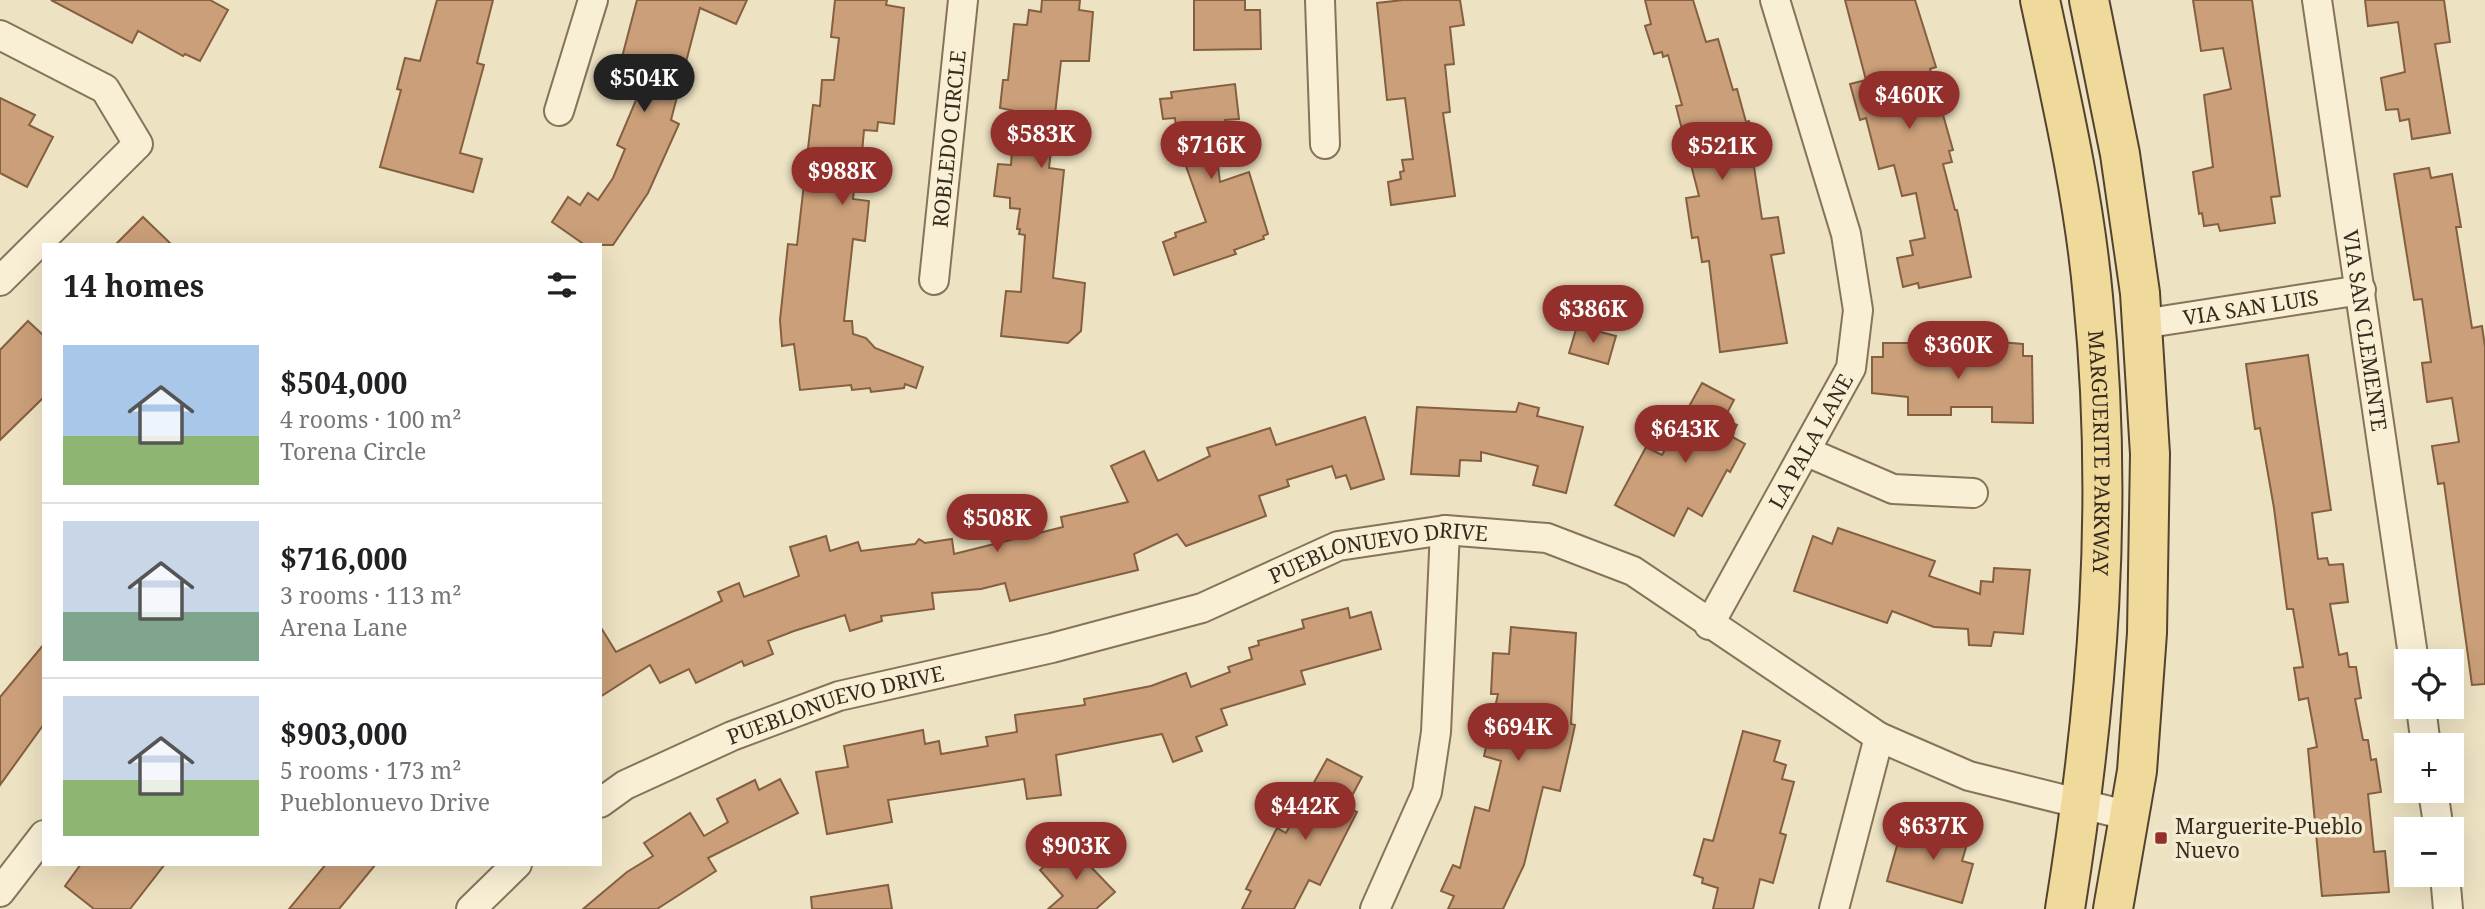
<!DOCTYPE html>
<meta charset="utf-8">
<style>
body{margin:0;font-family:"Noto Serif",serif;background:#f2f2f2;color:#202124;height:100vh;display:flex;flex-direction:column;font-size:26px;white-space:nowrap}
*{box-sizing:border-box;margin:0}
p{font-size:23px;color:#757577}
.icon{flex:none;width:38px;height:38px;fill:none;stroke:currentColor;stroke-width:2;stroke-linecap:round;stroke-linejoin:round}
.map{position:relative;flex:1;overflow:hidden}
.panel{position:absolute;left:42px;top:243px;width:560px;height:623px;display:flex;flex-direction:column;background:#fff;border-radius:0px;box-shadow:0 7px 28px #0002}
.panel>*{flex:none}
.buttons{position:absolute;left:2394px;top:649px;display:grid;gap:14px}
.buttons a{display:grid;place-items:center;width:70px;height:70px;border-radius:0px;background:#fff;box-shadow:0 7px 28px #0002;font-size:35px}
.price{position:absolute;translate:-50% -60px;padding:0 16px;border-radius:24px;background:#93302c;color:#fff;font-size:23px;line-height:46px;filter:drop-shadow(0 2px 4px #0008)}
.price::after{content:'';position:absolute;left:50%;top:42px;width:21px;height:16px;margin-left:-10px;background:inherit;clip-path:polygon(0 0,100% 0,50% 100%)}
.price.active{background:#222;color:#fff}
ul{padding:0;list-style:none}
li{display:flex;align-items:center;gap:21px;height:175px;padding:0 21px}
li+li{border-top:2px solid #e0e0e0}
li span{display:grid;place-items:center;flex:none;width:196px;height:140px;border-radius:0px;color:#555}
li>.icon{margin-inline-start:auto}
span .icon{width:84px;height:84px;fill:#fffc;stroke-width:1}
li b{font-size:30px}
h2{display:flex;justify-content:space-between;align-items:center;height:84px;padding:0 21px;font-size:30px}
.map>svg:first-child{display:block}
.building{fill:#ca9f79;stroke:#845f40;stroke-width:2}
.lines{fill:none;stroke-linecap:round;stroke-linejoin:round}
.street-casing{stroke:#86745a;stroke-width:32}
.primary-casing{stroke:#54422e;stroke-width:42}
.street{stroke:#f8efd5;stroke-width:28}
.primary{stroke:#efd99b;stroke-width:38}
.poi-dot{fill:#93302c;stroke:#f4ecd2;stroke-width:2.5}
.labels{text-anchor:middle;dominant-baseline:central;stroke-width:7;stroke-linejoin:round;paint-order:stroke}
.street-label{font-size:21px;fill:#362b1e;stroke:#f4ecd2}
.poi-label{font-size:21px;fill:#362b1e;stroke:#f4ecd2;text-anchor:start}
</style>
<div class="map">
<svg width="2485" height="909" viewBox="0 0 2485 909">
<rect width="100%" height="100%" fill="#ede2c2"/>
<g class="building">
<path d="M 51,0 L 210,0 L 228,10 L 200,61 L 185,54 L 183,56 L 138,31 L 132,43 Z"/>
<path d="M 437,0 L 493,0 L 477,63 L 484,65 L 460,153 L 482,159 L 473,192 L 380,167 L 401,90 L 397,89 L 405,58 L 420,61 Z"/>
<path d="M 637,0 L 747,0 L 736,24 L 700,8 L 671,120 L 679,124 L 648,193 L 613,245 L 585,245 L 552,222 L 568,197 L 580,205 L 588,193 L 598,200 L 613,178 L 625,149 L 617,145 L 642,86 L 632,84 L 637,65 L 621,61 Z"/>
<path d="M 835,0 L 887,0 L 886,5 L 904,8 L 894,124 L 878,122 L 877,131 L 864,130 L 862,153 L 858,153 L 853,199 L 869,201 L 865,241 L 853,239 L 844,321 L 852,321 L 853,334 L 866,338 L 875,348 L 923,367 L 916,388 L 905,384 L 904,388 L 871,392 L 870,388 L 852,390 L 851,385 L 800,390 L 794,344 L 782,346 L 780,320 L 788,244 L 797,245 L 813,105 L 820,106 L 822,80 L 834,80 L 839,38 L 831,37 Z"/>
<path d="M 1042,0 L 1080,0 L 1079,10 L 1093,12 L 1089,61 L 1061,61 L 1049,168 L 1064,170 L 1053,278 L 1085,283 L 1081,331 L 1068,343 L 1001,336 L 1006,291 L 1021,292 L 1025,235 L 1019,234 L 1020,229 L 1017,229 L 1020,209 L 1010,208 L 1010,198 L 994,196 L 998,164 L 1011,165 L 1015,111 L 1000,108 L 1003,80 L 1008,80 L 1014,24 L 1027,25 L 1029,10 L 1041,12 Z"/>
<path d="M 1194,0 L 1245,0 L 1245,10 L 1260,10 L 1261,49 L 1194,50 Z"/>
<path d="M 1403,0 L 1460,0 L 1464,25 L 1450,27 L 1454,64 L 1445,65 L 1450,112 L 1443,113 L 1455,196 L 1391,205 L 1388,182 L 1401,179 L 1400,172 L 1404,171 L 1402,160 L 1413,159 L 1405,98 L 1387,100 L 1377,3 Z"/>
<path d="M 1645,0 L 1693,0 L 1706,42 L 1718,39 L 1733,90 L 1737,89 L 1746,122 L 1749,121 L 1758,152 L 1752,154 L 1762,219 L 1778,217 L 1784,253 L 1771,255 L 1787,343 L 1720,352 L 1709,261 L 1702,262 L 1698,237 L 1692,238 L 1686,198 L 1699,196 L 1676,106 L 1682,105 L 1668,55 L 1663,57 L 1662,52 L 1654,54 L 1645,26 L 1651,24 Z"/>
<path d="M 1845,0 L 1915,0 L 1936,67 L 1930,69 L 1953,150 L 1949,151 L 1952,162 L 1943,164 L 1955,210 L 1957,210 L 1971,277 L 1919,288 L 1918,283 L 1903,287 L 1897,258 L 1913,255 L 1910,241 L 1925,238 L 1916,193 L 1902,196 L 1894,165 L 1879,169 L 1866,118 L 1860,120 L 1850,84 L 1866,80 Z"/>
<path d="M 2193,0 L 2252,0 L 2280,196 L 2271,197 L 2275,223 L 2220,231 L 2218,224 L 2204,226 L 2202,213 L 2199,214 L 2193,172 L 2213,167 L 2204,95 L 2231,89 L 2223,48 L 2201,51 Z"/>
<path d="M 2365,0 L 2444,0 L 2450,42 L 2435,44 L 2450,133 L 2412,139 L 2409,119 L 2400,121 L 2398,109 L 2386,110 L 2381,78 L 2405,72 L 2398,22 L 2368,26 Z"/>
<path d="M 1235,84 L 1239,119 L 1225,120 L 1226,132 L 1214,134 L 1220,182 L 1249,172 L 1268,234 L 1263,236 L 1264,239 L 1234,250 L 1236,254 L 1174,275 L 1163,242 L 1176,237 L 1175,233 L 1206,222 L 1178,144 L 1175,118 L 1163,119 L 1160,99 L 1172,98 L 1171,92 Z"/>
<path d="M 0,98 L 35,115 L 29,125 L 53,137 L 27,187 L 0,173 Z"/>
<path d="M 2429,168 L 2431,178 L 2452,174 L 2461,227 L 2456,227 L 2472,328 L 2482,326 L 2485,347 L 2485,684 L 2472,685 L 2444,483 L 2438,484 L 2432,446 L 2459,442 L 2452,398 L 2427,402 L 2422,363 L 2431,362 L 2422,299 L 2414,300 L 2394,174 Z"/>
<path d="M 143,217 L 172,245 L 115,245 Z"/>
<path d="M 28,321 L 44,336 L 44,397 L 0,440 L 0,350 Z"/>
<path d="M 1577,326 L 1616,336 L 1608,364 L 1569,353 Z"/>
<path d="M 1987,341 L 2023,344 L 2023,356 L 2032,356 L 2033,423 L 1992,422 L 1992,407 L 1951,407 L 1951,415 L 1908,415 L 1908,397 L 1872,393 L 1872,357 L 1883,357 L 1883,343 L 1919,343 L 1919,357 L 1965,357 L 1986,356 Z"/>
<path d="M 2308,355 L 2331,510 L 2312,513 L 2318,559 L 2327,558 L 2329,565 L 2343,564 L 2348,602 L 2330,604 L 2339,655 L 2347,653 L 2349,667 L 2356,667 L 2361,698 L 2355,699 L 2363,740 L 2368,740 L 2371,760 L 2376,759 L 2381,792 L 2368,794 L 2374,852 L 2385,851 L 2389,892 L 2322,896 L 2308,749 L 2317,747 L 2308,698 L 2299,700 L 2294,668 L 2303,667 L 2293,609 L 2287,609 L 2274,508 L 2260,428 L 2255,429 L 2246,364 Z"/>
<path d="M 1702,383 L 1734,400 L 1724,419 L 1737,425 L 1731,436 L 1745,444 L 1730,472 L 1727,470 L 1702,516 L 1688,508 L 1674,536 L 1615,505 L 1646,447 L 1662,455 Z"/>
<path d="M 1519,403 L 1539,408 L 1537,416 L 1583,427 L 1566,493 L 1533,485 L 1538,466 L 1481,452 L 1481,461 L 1460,460 L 1459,476 L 1411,474 L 1417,407 L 1516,412 Z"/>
<path d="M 1365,417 L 1384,479 L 1351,489 L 1346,475 L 1336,478 L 1332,466 L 1287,480 L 1289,486 L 1259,496 L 1266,516 L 1186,546 L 1177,534 L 1134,554 L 1138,570 L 1010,601 L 1005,583 L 981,589 L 932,593 L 934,609 L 881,616 L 882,621 L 850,631 L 845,615 L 794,631 L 768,641 L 773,654 L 744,666 L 742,661 L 696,683 L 689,669 L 660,683 L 650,665 L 600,697 L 600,626 L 616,652 L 722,601 L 718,592 L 739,583 L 744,597 L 799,576 L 790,547 L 826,536 L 830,551 L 858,542 L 861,551 L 915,544 L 919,539 L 925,543 L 952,539 L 954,554 L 1063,527 L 1061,517 L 1128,502 L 1111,466 L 1144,451 L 1158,481 L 1210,456 L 1207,448 L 1270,428 L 1276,445 Z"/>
<path d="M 1838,528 L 1935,561 L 1929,576 L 1980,594 L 1981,581 L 1993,582 L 1994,568 L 2030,570 L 2023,634 L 1994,632 L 1991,646 L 1969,645 L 1968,629 L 1934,627 L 1892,611 L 1887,623 L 1794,591 L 1813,536 L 1832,544 Z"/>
<path d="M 1348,608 L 1350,618 L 1371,612 L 1381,649 L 1301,671 L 1305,684 L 1221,709 L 1227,725 L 1196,737 L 1202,751 L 1173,762 L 1162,734 L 1056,755 L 1061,795 L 1027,799 L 1024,779 L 888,800 L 892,822 L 827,834 L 816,772 L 848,767 L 844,746 L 923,730 L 925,744 L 939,741 L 941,754 L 988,746 L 986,737 L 1017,732 L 1015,715 L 1085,705 L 1084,699 L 1151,686 L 1186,673 L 1191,687 L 1230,672 L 1228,667 L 1252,659 L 1249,648 L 1259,645 L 1258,641 L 1304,628 L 1302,620 Z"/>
<path d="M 1511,627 L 1576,633 L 1571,724 L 1575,725 L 1570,748 L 1560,791 L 1543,787 L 1524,865 L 1503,909 L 1448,909 L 1454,896 L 1441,891 L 1453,865 L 1460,868 L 1475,807 L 1489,811 L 1501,761 L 1484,756 L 1498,694 L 1491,694 L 1493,653 L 1509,654 Z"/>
<path d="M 44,644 L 44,724 L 0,785 L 0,697 Z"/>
<path d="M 1743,731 L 1780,741 L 1774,761 L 1786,765 L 1782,779 L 1794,782 L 1780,833 L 1786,835 L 1773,883 L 1760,879 L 1753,909 L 1713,909 L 1718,888 L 1702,883 L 1703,878 L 1694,875 L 1704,839 L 1713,841 Z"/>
<path d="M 1327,759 L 1362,777 L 1346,807 L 1357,812 L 1320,885 L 1309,880 L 1294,909 L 1242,909 L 1251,891 L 1246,889 L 1277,828 L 1286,833 Z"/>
<path d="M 780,779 L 798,813 L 708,858 L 716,871 L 657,909 L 583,909 L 627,872 L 653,856 L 644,843 L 690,813 L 704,836 L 728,822 L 717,799 L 755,780 L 759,790 Z"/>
<path d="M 1920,820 L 1970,834 L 1962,861 L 1973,864 L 1962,903 L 1887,881 L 1898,842 L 1913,846 Z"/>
<path d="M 1069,844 L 1115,892 L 1096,909 L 1048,909 L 1063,896 L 1040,870 Z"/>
<path d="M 81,864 L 165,864 L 130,909 L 94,909 L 65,886 Z"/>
<path d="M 326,864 L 376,864 L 339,909 L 289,909 Z"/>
<path d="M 888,885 L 892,909 L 812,909 L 811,897 Z"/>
</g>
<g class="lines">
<defs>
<g id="street">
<path d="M 1320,0 L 1325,144"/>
<path id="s1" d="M 2317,0 L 2414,662"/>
<path d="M 0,35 L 105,89 L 138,144 L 0,281"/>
<path d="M 559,111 L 593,0"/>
<path id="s2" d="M 934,280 L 963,0"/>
<path id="s3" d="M 2142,324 L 2361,290"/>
<path d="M 1805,451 L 1893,489 L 1973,493"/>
<path id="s4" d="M 1709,625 L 1851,368 L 1858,310 L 1846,234 L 1775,0"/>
<path d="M 2421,707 L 2426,746"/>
<path d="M 2433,791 L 2439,830"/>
<path id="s5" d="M 600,803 L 625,785 L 732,736 L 839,696 L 1052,648 L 1202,608 L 1338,546 L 1445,530 L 1547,538 L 1633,571 L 1879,737 L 1969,776 L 2130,816"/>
<path d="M 2445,875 L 2448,909"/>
<path d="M 0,892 L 44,835"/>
<path d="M 471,909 L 517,864"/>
<path d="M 1375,909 L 1427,792 L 1436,732 L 1445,530"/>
<path d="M 1834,909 L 1879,737"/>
</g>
<g id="primary">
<path id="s6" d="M 2040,0 C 2061,98 2084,197 2093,297 C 2114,506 2098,703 2065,909"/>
<path d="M 2089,0 L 2120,154 L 2140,293 L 2150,454 L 2147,633 L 2137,771 L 2113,909"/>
</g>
</defs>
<use href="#street" class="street-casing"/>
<use href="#primary" class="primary-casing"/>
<use href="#street" class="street"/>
<use href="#primary" class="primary"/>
</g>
<rect class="poi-dot" x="2154" y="831" width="14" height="14" rx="3.5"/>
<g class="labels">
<g class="street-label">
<text stroke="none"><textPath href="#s2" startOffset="142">ROBLEDO CIRCLE</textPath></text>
<text stroke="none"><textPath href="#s3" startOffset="110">VIA SAN LUIS</textPath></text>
<text stroke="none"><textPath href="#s1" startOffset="334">VIA SAN CLEMENTE</textPath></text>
<text stroke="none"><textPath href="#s4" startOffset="210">LA PALA LANE</textPath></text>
<text stroke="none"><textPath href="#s6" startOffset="458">MARGUERITE PARKWAY</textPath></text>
<text stroke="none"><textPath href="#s5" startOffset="824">PUEBLONUEVO DRIVE</textPath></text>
<text stroke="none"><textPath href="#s5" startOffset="257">PUEBLONUEVO DRIVE</textPath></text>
</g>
<g class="poi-label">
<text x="2175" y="826">Marguerite-Pueblo<tspan x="2175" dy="24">Nuevo</tspan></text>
</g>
</g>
</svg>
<div class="buttons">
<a><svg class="icon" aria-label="locate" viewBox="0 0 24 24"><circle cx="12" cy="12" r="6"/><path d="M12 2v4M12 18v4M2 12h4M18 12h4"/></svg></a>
<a>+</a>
<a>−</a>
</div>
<b class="price active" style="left:644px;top:114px">$504K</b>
<b class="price" style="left:1909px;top:131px">$460K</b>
<b class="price" style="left:1041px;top:170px">$583K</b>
<b class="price" style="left:1211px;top:181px">$716K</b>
<b class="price" style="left:1722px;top:182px">$521K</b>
<b class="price" style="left:842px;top:207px">$988K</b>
<b class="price" style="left:1593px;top:345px">$386K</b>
<b class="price" style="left:1958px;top:381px">$360K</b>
<b class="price" style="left:1685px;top:465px">$643K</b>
<b class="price" style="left:997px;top:554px">$508K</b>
<b class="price" style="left:1518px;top:763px">$694K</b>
<b class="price" style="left:1305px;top:842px">$442K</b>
<b class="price" style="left:1933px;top:862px">$637K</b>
<b class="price" style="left:1076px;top:882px">$903K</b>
<section class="panel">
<h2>14 homes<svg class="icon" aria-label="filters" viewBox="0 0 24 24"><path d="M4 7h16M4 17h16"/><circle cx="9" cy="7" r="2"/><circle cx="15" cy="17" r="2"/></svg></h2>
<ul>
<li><span style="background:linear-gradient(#a9c7e8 65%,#8fb573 0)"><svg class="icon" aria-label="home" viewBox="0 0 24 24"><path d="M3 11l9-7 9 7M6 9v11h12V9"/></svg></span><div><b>$504,000</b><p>4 rooms · 100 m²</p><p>Torena Circle</p></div></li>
<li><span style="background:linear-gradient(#c9d6e8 65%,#7fa58c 0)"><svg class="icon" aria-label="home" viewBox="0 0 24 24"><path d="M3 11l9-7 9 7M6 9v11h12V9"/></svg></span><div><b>$716,000</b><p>3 rooms · 113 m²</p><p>Arena Lane</p></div></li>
<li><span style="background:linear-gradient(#c9d6e8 60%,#8fb573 0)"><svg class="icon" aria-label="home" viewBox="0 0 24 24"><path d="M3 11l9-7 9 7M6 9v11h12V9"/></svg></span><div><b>$903,000</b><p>5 rooms · 173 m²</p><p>Pueblonuevo Drive</p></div></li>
</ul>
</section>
</div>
